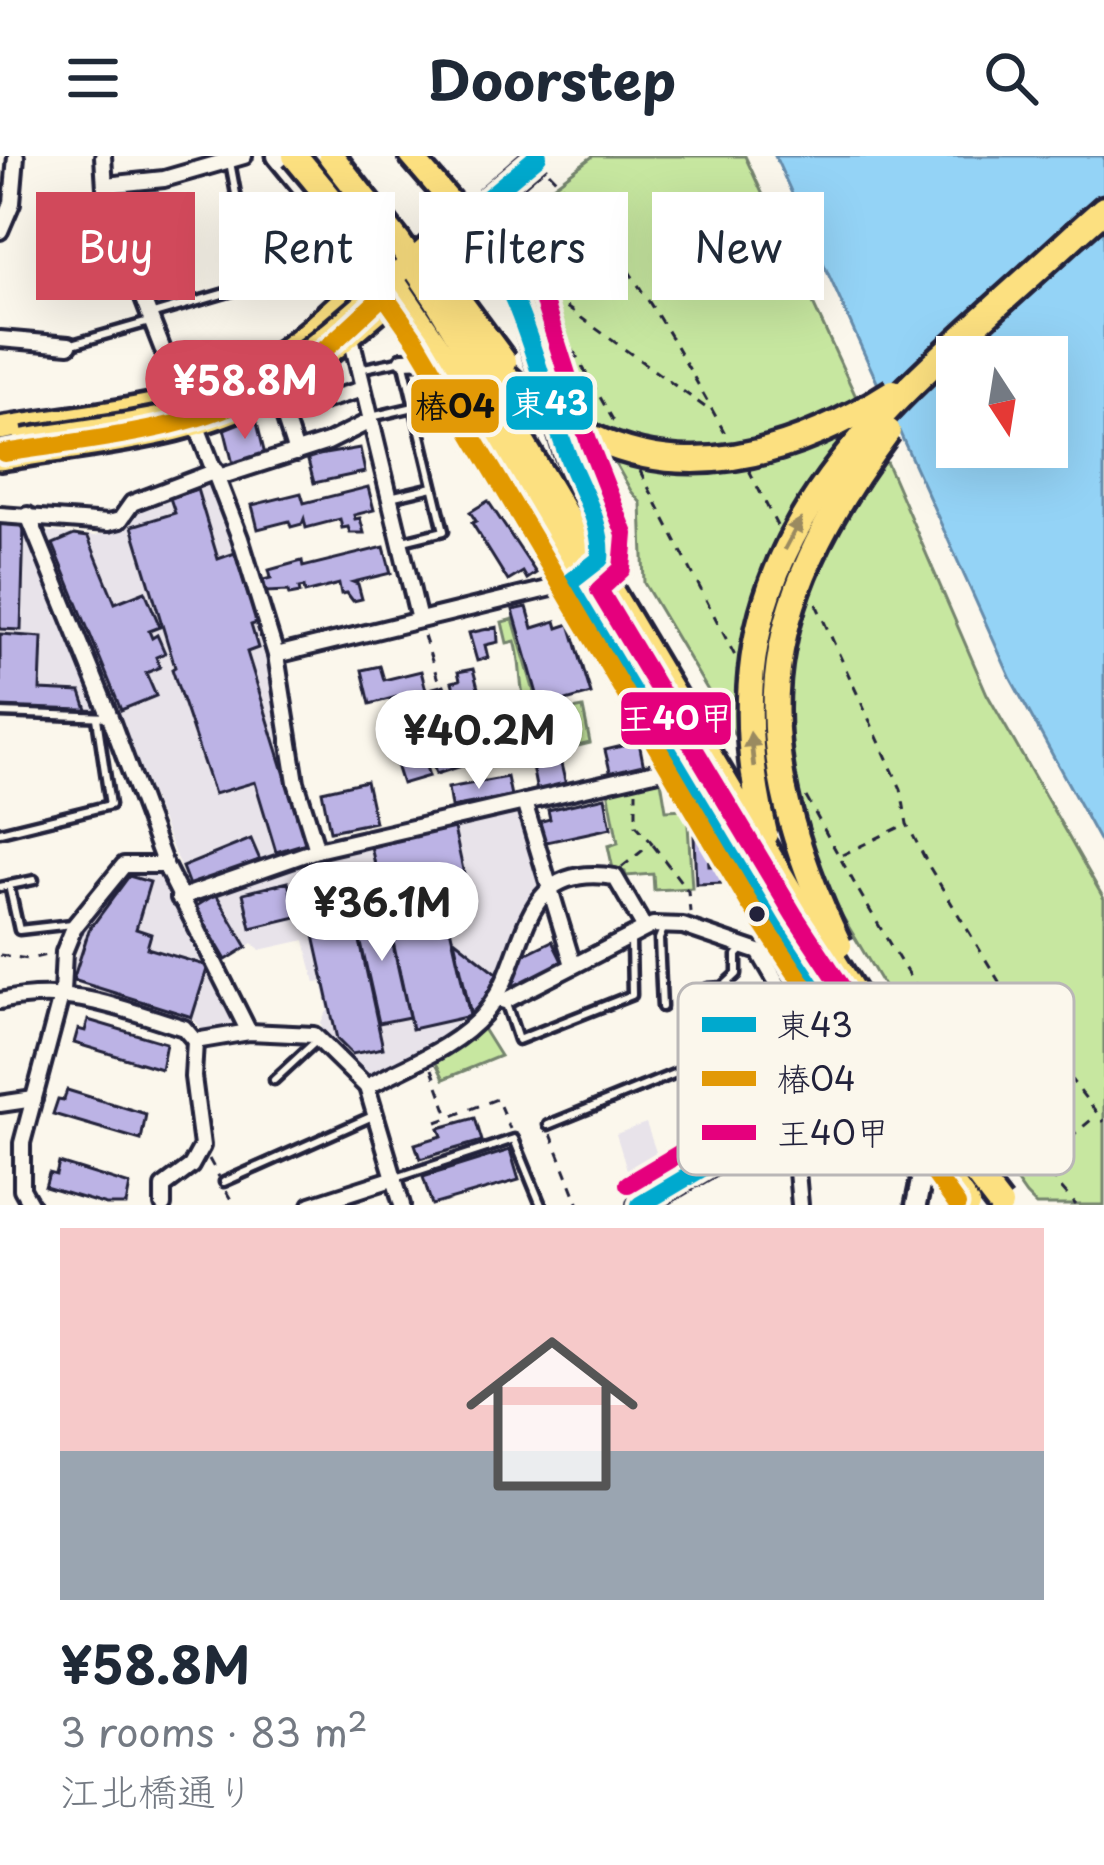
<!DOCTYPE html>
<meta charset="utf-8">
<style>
body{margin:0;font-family:"Playpen Sans","Klee One",sans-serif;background:#f2f2f3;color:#1f2937;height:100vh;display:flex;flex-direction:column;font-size:45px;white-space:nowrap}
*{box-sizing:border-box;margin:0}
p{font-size:39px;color:#747a83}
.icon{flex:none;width:66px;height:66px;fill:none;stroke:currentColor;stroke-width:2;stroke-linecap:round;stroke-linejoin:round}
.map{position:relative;height:1049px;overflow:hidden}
.details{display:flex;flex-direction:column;background:#fff;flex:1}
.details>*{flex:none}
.guide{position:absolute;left:36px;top:36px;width:1032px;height:108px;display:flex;gap:24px}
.needle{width:78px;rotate:168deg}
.buttons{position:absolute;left:936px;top:180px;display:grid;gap:24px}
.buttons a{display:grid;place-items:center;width:132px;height:132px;border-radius:0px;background:#fff;box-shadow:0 12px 48px #0002;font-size:60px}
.price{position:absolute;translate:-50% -102px;padding:0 27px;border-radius:42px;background:#fff;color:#222;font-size:39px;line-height:78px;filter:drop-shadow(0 3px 6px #0008)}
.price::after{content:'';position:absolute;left:50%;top:72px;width:36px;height:27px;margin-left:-18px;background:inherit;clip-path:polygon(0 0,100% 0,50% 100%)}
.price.selected{background:#d1495b;color:#fff}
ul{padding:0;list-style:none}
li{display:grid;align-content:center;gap:24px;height:636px;padding:0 60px}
li span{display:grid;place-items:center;height:372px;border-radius:0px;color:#555}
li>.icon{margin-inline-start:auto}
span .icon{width:216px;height:216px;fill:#fffc;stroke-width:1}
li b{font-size:51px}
.pill{padding:0 42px;border-radius:0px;background:#fff;box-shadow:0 12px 48px #0002;font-size:42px;line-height:108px}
.pill.selected{background:#d1495b;color:#fff}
header{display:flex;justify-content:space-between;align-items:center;height:156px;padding:0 60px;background:#fff;font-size:54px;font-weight:700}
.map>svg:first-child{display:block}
.built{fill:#e8e3ea}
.green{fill:#c7e7a0;stroke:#74846e;stroke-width:3}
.water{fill:#94d3f6;stroke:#668cab;stroke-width:3;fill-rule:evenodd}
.building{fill:#bcb3e5;stroke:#22223b;stroke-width:3}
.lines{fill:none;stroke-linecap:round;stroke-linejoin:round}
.service-casing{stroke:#22223b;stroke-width:15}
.minor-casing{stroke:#22223b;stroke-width:22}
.secondary-casing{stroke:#22223b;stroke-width:27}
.primary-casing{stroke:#22223b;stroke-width:30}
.motorway-casing{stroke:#22223b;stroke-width:33}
.path{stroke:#22223b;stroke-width:3;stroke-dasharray:9 9;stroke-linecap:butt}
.service{stroke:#fbf7ec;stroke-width:6}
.minor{stroke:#fbf7ec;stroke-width:14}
.secondary{stroke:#fbf7ec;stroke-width:18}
.primary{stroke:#fce080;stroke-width:21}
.motorway{stroke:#fce080;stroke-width:24}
.primary-bridge-casing{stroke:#22223b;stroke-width:30;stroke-linecap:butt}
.motorway-bridge-casing{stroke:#22223b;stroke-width:33;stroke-linecap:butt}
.primary-bridge{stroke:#fce080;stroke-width:21}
.motorway-bridge{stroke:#fce080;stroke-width:24}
.bus-1-casing{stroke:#fbf7ec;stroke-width:27}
.bus-2-casing{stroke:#fbf7ec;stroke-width:27}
.bus-3-casing{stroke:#fbf7ec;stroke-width:27}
.bus-1{stroke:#00a9ce;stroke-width:18}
.bus-2{stroke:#e29906;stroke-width:18}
.bus-3{stroke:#e5007d;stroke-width:18}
.oneway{fill:#9a8a61}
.bus-dot{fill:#22223b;stroke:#fbf7ec;stroke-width:4.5}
.key{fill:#fbf7ec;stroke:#bab7b7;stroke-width:3}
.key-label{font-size:33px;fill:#22223b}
.line-badge{stroke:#fbf7ec;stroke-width:4.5}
.badge-label{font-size:33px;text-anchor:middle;font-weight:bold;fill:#fff}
.pale-badge-label{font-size:33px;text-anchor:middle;font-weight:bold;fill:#111}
</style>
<header><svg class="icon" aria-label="menu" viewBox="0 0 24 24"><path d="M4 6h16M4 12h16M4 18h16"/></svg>Doorstep<svg class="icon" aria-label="search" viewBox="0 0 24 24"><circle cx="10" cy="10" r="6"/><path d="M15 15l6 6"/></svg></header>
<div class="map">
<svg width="1104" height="1049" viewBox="0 0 1104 1049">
<rect width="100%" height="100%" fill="#fbf7ec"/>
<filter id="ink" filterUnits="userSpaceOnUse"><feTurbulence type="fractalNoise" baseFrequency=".00833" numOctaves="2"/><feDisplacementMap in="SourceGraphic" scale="24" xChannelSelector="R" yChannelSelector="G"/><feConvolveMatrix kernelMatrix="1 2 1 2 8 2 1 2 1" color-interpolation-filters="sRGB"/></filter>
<g filter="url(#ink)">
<g class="built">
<path d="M 211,326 L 216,328 L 269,493 L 314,700 L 521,656 L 538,727 L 487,842 L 471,861 L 427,894 L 410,897 L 366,920 L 322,873 L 321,866 L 328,854 L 322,826 L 315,827 L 305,784 L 260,794 L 253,787 L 212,815 L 238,867 L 236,871 L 205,877 L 194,864 L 69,825 L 84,773 L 122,723 L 131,718 L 183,718 L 119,559 L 0,552 L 0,365 L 22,365 L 27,374 L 95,380 L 130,370 L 139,353 Z"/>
<path d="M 646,967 L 665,1022 L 634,1036 L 616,978 Z"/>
</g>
<g class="green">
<path d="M 593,0 L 745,0 L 893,321 L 987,538 L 1104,743 L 1104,1049 L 1036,1049 L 1026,1039 L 913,879 L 644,427 L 641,347 L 631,335 L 555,200 L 495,73 Z"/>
<path d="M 513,463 L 541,560 L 583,552 L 590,587 L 510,606 L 500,569 L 426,591 L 422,575 L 496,555 L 494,544 L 523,538 C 519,520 521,504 515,485 L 507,487 L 502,466 Z"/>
<path d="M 661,624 L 666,654 L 687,653 L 692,732 L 654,734 L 653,718 L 626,720 L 625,716 L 613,713 L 608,690 L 618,687 L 608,634 Z"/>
<path d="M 480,868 L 500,900 L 444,923 L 435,905 Z"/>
</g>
<path class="water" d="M 775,0 L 1104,0 L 1104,693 L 1011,523 ZM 957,201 L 1047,201 L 1047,291 L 957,291 Z"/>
<g class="building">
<path d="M 255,259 L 266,303 L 234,312 L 224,272 Z"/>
<path d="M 360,292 L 365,316 L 314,327 L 307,301 Z"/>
<path d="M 368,331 L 374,354 L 354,359 L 355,363 L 360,362 L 364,377 L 350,377 L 348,371 L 342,372 L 340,363 L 306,372 L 304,363 L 302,368 L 291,371 L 289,365 L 258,373 L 252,349 L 301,337 L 304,347 Z"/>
<path d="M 197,333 L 218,403 L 235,397 L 257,467 L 251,469 L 258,492 L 247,496 L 306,687 L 276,696 L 255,626 L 214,638 L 172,513 L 175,511 L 132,370 L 175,357 L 170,342 Z"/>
<path d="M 488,345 L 536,417 L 527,423 L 523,416 L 508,425 L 472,367 L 476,365 L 470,356 Z"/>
<path d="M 0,367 L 24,368 L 21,474 L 0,473 Z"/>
<path d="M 74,379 L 88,381 L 115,447 L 145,435 L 160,471 L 149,475 L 152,482 L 157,479 L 165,497 L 156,501 L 160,511 L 146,517 L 156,540 L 121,554 L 53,388 Z"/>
<path d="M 384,391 L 391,417 L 353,426 L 358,428 L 362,443 L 353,445 L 347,437 L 341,438 L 339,428 L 305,437 L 304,431 L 299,432 L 300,437 L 289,439 L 288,435 L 266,436 L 263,424 L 271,422 L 269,414 L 302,405 L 303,411 Z"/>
<path d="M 527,451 L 533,472 L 556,465 L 558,472 L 570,468 L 591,538 L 541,552 L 513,454 Z"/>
<path d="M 497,471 L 498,486 L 485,489 L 488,502 L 477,505 L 469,477 Z"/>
<path d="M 0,478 L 42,481 L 40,534 L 81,536 L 88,557 L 0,552 Z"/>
<path d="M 380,510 L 384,524 L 421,515 L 427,538 L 434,536 L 433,532 L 444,529 L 446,535 L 454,533 L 452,526 L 460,524 L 458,516 L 473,513 L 483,551 L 434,560 L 431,549 L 420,552 L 416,536 L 370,548 L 362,514 Z"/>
<path d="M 494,579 L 500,598 L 436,618 L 430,599 Z"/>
<path d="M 639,586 L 644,612 L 611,619 L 605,594 Z"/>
<path d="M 423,601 L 429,620 L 402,628 L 396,609 Z"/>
<path d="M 560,604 L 566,629 L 537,636 L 532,610 Z"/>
<path d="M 507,621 L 511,640 L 451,651 L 448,632 Z"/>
<path d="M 366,625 L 375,666 L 330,675 L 322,635 Z"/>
<path d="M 605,641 L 611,672 L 542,687 L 538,666 L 550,663 L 548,654 Z"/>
<path d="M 453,668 L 465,723 L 382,740 L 370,686 Z"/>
<path d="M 707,679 L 709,710 L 726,710 L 726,727 L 696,728 L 694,680 Z"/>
<path d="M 251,683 L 260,704 L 190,732 L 182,711 Z"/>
<path d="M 129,720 L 150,726 L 136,773 L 151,778 L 147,792 L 208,810 L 192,861 L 73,824 L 89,774 Z"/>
<path d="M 288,726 L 297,761 L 251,772 L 243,737 Z"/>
<path d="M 442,736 L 470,860 L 412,873 L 385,749 Z"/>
<path d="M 216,738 L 247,791 L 226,804 L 195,751 Z"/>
<path d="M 352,748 L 383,892 L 352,898 L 337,883 L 309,757 Z"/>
<path d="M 384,749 L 409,861 L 379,867 L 354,756 Z"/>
<path d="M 454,783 L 497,817 L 486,841 L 471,859 Z"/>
<path d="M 552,785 L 563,807 L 511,833 L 507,826 L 517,802 Z"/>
<path d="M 88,864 L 166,887 L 161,913 L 74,887 L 78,873 L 85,875 Z"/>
<path d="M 67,934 L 146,958 L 141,984 L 53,958 L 58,943 L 64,944 Z"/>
<path d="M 475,962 L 482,985 L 420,1003 L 415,988 L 442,980 L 439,972 Z"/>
<path d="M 510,994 L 519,1024 L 432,1049 L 423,1021 Z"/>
<path d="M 59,1007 L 130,1029 L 126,1049 L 106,1049 L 45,1031 L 49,1017 L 56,1019 Z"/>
</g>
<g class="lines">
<defs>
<g id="service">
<path d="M 150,159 L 253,129 L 230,6"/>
<path d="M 69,189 L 149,166"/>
<path d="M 359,213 L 403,204 L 444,375 L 403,385"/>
<path d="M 371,261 L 414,251"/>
<path d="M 390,341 L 433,331"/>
<path d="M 0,557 L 110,561"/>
<path d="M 0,676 L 110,649 L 97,562"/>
<path d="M 9,729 L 19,774 L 72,768"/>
<path d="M 0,731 L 34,724"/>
<path d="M 708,832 L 723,831 L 737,818 L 737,799 L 743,793"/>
<path d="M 506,848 L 518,884 L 632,839 L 631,785"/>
<path d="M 662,851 L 659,783 L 663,773"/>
<path d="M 274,924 L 315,886"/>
<path d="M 548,969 L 755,885"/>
<path d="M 399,1021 L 514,983 L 541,1049"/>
<path d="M 224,1026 L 375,959"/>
</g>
<g id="minor">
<path d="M 103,0 L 106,48 L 182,243"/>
<path d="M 106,29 L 164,23 L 244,0"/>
<path d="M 0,75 L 12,47 L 16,0"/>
<path d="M 350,177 L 419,464"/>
<path d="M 0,183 L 69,189"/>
<path d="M 403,204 L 431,203"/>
<path d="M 196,268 L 240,382 L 276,499"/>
<path d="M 296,297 L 283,257 L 363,233"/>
<path d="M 219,321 L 328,286 L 370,265"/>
<path d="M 0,359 L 108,367 L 120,364 L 132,347 L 216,315"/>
<path d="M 28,359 L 110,561 L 165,709 L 249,876"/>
<path d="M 524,646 L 573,809"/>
<path d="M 317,694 L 296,626 L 276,499 L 568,428"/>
<path d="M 179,742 L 317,694 L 672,612 L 684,599"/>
<path d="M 495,842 L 505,845 L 653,769 L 683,770 L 759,796 L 786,842"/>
<path d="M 0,845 C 69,829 119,852 184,872 L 195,885 L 249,876 L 314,879 L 367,931 C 406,909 454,893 484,858 C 532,802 512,704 615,721 L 644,771"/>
<path d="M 367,931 L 402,1049"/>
<path d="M 0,948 L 34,943"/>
<path d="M 31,1049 L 22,1033 L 22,987 L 62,837 L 64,796 L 75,769 L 124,709 L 165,709"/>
<path d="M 163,1049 L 163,1031 L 191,1010 L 202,990 L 193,921 L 195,885"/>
<path d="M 311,1049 L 395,1022"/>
<path d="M 800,1049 L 795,993 L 751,865 L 756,855 L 811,829"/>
</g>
<g id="secondary">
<path d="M 277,0 L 372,116"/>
<path d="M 916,1049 L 921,1025 L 942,998"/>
</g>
<g id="primary">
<path d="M 411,0 L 487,88 L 509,126 L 521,152 L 566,295 L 598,370 L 602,385 L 600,403 L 583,418"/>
<path d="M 419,184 L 547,393"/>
<path d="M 0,273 C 90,258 189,254 268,205 C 312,177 348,137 388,103"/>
<path d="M 0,303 C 95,287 202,282 285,229 C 330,201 367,162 408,131"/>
<path d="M 640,1049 L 868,914 L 883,905 L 880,900"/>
</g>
<path id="motorway" d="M 1077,77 L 1104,53"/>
</defs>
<use href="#service" class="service-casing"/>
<use href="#minor" class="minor-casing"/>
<use href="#secondary" class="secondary-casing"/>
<use href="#primary" class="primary-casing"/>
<use href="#motorway" class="motorway-casing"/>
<g class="path">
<path d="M 549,16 C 624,94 675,186 727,281"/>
<path d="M 516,103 L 547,149 L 616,269"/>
<path d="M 537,130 L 709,254"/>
<path d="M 749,314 L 777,370"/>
<path d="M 640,315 L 737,504"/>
<path d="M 816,448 L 901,633 L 907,668 L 930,712 L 1014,850 L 1104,966"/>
<path d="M 424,480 L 438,524"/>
<path d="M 806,641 C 886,785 966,926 1076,1049"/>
<path d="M 653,689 L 688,735 L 690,756"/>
<path d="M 842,699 L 904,669"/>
<path d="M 622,711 L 652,687 L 636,669 L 636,635"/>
<path d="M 0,799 L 29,803 L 51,798"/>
<path d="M 432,913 L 449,960"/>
<path d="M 437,966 L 497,943 L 510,973"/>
<path d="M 551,978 L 579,1049"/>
<path d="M 209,1003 L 219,1021"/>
<path d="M 1042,1005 L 1097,959"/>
<path d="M 226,1035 L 234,1049"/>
</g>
<use href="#service" class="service"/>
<use href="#minor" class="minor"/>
<use href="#secondary" class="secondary"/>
<use href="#primary" class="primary"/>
<use href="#motorway" class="motorway"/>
<defs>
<g id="primary-bridge">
<path d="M 487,44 L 538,0"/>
<path d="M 24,284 C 96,272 172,267 239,237 C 305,208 385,127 442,79"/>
</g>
<g id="motorway-bridge">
<path d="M 295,0 L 366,86 L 460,224 L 750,713 L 910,969 L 967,1049"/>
<path d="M 331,0 L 398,86 L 437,144 L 791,737 L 927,954 L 1000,1049"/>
<path d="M 439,118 L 504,206"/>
<path d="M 484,198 C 607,335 745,330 893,236"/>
<path d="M 765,678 C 694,380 883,257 1077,77"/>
<path d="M 839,789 C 743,587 753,455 888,275"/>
</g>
</defs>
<use href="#primary-bridge" class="primary-bridge-casing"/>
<use href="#motorway-bridge" class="motorway-bridge-casing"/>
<use href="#primary-bridge" class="primary-bridge"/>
<use href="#motorway-bridge" class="motorway-bridge"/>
<defs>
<g id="bus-1">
<path d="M 465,61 C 527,142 533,207 567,298 C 579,331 604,368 600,403 L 568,428"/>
<path d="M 465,61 L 538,0"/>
<path d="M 568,428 L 774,772 L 868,914"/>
<path d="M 640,1049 L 883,905"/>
</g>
<path id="bus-2" d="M 4,297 C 97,282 195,276 278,227 C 318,204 350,170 384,139 L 417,186 L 749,747 L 863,918 L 957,1049"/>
<g id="bus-3">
<path d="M 484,46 L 515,87 L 543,143 L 589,287 L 625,378 L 622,413 L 599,434 L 794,759 L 888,901"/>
<path d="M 628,1028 L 849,897"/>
</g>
</defs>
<use href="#bus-1" class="bus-1-casing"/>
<use href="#bus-2" class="bus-2-casing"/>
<use href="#bus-3" class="bus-3-casing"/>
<use href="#bus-1" class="bus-1"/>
<use href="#bus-2" class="bus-2"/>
<use href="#bus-3" class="bus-3"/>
</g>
<defs><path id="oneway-solid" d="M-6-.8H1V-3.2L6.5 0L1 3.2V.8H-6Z" transform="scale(3)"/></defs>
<g class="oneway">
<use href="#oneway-solid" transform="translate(793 378) rotate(-62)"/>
<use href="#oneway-solid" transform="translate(752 594) rotate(-96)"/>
</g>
</g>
<circle class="bus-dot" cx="757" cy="758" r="10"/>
<rect x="678" y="827" width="396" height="192" rx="18" class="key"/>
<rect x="702" y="861" width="54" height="15" fill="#00a9ce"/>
<rect x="702" y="915" width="54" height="15" fill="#e29906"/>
<rect x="702" y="969" width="54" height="15" fill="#e5007d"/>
<g class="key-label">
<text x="777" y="881">東43</text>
<text x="777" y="935">椿04</text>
<text x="777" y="989">王40甲</text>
</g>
<g class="line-badge">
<rect x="504" y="218" width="91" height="58" rx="12" fill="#00a9ce"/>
<rect x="409" y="221" width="92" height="58" rx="12" fill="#e29906"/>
<rect x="619" y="534" width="114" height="57" rx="12" fill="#e5007d"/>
</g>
<g class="badge-label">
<text x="550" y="259">東43</text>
<text x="676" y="574">王40甲</text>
</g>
<g class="pale-badge-label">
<text x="455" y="262">椿04</text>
</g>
</svg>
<div class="buttons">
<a><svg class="needle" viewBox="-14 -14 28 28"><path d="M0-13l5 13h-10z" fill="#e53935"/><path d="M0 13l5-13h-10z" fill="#747a83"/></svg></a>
</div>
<b class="price selected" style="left:245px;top:286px">¥58.8M</b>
<b class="price" style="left:479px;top:636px">¥40.2M</b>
<b class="price" style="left:382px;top:808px">¥36.1M</b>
<div class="guide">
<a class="pill selected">Buy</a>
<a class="pill">Rent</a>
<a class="pill">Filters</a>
<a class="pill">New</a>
</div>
</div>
<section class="details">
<ul>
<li><span style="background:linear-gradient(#f6c9c9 60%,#9aa5b1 0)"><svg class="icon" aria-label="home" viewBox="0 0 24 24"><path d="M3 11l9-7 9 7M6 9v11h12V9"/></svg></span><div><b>¥58.8M</b><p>3 rooms · 83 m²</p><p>江北橋通り</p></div></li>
</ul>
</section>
